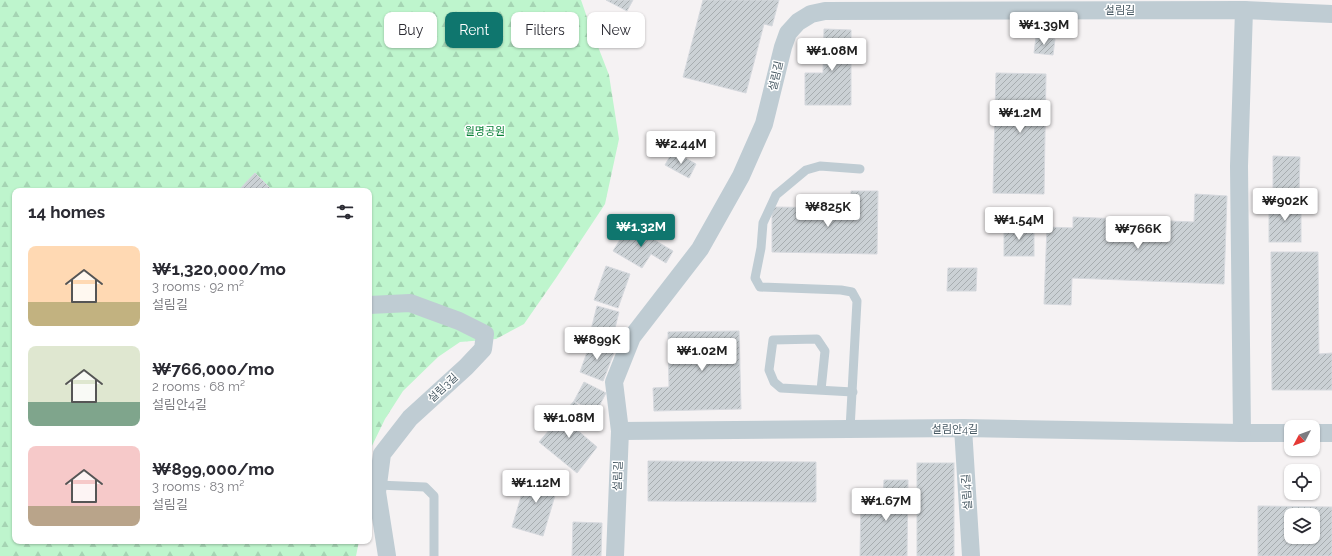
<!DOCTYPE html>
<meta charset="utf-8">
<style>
body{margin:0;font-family:Raleway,"Noto Sans KR",sans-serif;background:#f7f7f7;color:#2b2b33;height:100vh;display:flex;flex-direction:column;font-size:15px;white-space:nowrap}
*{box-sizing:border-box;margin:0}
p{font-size:13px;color:#7c7c81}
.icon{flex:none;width:22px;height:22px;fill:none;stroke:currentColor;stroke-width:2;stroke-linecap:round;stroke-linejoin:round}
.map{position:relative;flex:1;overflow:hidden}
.details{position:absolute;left:12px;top:188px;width:360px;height:356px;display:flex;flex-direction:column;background:#fff;border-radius:8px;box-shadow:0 1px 3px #0004}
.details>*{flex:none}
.banner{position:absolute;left:384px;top:12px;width:380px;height:36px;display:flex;gap:8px}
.needle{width:26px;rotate:229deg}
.fabs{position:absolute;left:1284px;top:420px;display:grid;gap:8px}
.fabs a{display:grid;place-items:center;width:36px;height:36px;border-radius:8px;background:#fff;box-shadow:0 1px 3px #0004;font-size:20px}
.price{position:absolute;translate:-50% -34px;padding:0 9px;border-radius:4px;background:#fff;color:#222;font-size:13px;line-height:26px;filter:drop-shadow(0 1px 2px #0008)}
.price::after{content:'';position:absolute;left:50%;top:24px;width:12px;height:9px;margin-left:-6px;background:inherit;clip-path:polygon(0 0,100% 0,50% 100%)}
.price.current{background:#0f766e;color:#fff}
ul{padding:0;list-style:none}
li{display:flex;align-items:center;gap:12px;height:100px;padding:0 16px}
li span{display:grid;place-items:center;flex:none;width:112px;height:80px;border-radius:8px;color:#555}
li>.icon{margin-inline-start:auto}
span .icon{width:48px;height:48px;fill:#fffc;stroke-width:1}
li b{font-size:17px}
h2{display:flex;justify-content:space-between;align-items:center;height:48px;padding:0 16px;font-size:17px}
.pill{padding:0 14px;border-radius:8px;background:#fff;box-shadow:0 1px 3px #0004;font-size:14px;line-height:36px}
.pill.current{background:#0f766e;color:#fff}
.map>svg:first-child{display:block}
.forest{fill:url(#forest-firs)}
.building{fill:url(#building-hatch);stroke:#d6d9de;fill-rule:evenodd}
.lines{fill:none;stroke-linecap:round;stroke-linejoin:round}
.service{stroke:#bfccd3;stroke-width:9}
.minor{stroke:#bfccd3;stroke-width:18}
.labels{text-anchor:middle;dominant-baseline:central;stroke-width:3;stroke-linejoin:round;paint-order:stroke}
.street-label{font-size:11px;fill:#475963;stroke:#fff}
.park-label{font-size:11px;fill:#0c833a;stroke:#fff}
</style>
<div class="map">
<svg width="1332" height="556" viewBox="0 0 1332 556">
<defs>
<pattern id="forest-firs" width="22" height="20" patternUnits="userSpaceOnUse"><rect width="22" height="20" fill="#bef5cd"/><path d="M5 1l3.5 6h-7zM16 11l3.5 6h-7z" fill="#a5d4b3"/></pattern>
<pattern id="building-hatch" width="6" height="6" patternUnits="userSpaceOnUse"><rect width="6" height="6" fill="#cbd1d5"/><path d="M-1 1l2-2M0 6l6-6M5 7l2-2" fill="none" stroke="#a7adb0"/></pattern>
</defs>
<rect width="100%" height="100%" fill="#f5f2f3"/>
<path class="forest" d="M 0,0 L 581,0 L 590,26 L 609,75 L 619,139 L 605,204 L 556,278 L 524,324 L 496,339 L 460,342 L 438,357 L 403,391 L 385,419 L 369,452 L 369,191 L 15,191 L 15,541 L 359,541 L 356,556 L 0,556 Z"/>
<g class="building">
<path d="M 606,0 L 633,0 L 627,11 Z"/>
<path d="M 703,0 L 779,0 L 772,26 L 764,24 L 746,93 L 683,77 Z"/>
<path d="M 824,29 L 851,30 L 851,105 L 805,105 L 805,73 L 823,73 Z"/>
<path d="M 1036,37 L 1055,39 L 1053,55 L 1034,53 Z"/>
<path d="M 996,73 L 1046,74 L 1044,194 L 993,193 Z"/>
<path d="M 673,151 L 696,164 L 689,178 L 665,165 Z"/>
<path d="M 1273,156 L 1300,157 L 1299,193 L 1273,193 Z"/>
<path d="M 255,173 L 273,191 L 238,191 Z"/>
<path d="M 851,191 L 878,191 L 877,254 L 772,252 L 772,207 L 851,208 Z"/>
<path d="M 1195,194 L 1227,196 L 1224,284 L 1072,278 L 1071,305 L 1044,304 L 1047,227 L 1073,228 L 1073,217 L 1194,222 Z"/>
<rect x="1269" y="201" width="32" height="41"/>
<path d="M 629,225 L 673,251 L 666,263 L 651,254 L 642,268 L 613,251 Z"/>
<rect x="1004" y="226" width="30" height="30"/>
<path d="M 1271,252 L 1318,252 L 1319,354 L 1332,353 L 1332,390 L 1272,390 Z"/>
<path d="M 606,266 L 630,274 L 618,308 L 594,300 Z"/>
<path d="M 948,268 L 977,268 L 976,291 L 947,291 Z"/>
<path d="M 597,306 L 619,312 L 612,340 L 590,334 Z"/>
<path d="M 739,331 L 741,409 L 654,411 L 653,388 L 669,387 L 668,332 Z"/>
<path d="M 591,341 L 615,350 L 603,381 L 580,372 Z"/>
<path d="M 584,382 L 606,393 L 596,412 L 574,401 Z"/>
<path d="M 574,401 L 587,415 L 576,429 L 597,447 L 577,473 L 539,442 Z"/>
<path d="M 648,461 L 816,462 L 816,502 L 648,501 Z"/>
<rect x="917" y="463" width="37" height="93"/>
<path d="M 528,473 L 559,482 L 543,536 L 512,527 Z"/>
<path d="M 884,480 L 908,480 L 907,556 L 860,556 L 861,498 L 883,498 Z"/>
<path d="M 1258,506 L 1332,507 L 1332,556 L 1258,556 ZM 1291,515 L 1313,515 L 1313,537 L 1291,537 Z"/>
<path d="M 573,522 L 602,523 L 601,556 L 572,556 Z"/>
</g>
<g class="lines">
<g class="service">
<path d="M 821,390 L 825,351 L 817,339 L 773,340 L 769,370 L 774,382 L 781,388 L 853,392"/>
<path d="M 850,429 L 857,301 L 852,292 L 841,290 L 760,287 L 755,278 L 761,248 L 763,223 L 776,195 L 806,170 L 820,166 L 860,169"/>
<path d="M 378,485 L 425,487 L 434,496 L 434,556"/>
</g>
<g class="minor">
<path d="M 369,305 L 410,303 L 459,321 L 485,334 L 483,349 L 466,367 L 410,418 L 382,454 L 377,492 L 387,556"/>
<path d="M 963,428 L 971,556"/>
<path d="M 620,431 L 963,428 L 1242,433 L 1291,433"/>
<path d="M 1242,433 L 1239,166 L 1244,10"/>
<path d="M 1313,433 L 1332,433"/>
<path d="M 615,556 L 620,431 L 614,382 L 632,337 L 700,249 L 741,176 L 764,124 L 783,47 L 788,33 L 798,22 L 811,14 L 825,11 L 1244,10 L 1332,14"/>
</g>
</g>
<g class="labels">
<g class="street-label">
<text x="1120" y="10">설림길</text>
<text transform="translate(776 76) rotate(-77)">설림길</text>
<text transform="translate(443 388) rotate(-43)">설림3길</text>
<text x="955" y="429">설림안4길</text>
<text transform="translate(618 476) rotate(-88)">설림길</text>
<text transform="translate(967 492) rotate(-94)">설림4길</text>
</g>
<g class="park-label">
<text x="485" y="131">월명공원</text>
</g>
</g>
</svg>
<div class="fabs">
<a><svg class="needle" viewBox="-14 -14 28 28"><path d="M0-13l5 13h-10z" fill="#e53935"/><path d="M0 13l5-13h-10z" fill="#7c7c81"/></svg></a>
<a><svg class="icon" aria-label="locate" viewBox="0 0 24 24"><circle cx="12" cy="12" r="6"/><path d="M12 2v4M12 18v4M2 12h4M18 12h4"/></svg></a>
<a><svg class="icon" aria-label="layers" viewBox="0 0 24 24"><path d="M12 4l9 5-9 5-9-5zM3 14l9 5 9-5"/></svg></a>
</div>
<b class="price" style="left:1044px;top:46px">₩1.39M</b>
<b class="price" style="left:832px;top:72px">₩1.08M</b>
<b class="price" style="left:1020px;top:134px">₩1.2M</b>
<b class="price" style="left:681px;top:165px">₩2.44M</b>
<b class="price" style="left:1285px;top:222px">₩902K</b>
<b class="price" style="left:828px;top:228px">₩825K</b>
<b class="price" style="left:1019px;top:241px">₩1.54M</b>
<b class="price current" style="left:641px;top:248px">₩1.32M</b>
<b class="price" style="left:1138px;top:250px">₩766K</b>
<b class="price" style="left:597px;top:361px">₩899K</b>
<b class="price" style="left:702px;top:372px">₩1.02M</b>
<b class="price" style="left:569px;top:439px">₩1.08M</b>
<b class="price" style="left:536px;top:504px">₩1.12M</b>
<b class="price" style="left:886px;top:522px">₩1.67M</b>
<div class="banner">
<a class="pill">Buy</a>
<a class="pill current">Rent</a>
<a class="pill">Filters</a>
<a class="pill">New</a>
</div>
<section class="details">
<h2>14 homes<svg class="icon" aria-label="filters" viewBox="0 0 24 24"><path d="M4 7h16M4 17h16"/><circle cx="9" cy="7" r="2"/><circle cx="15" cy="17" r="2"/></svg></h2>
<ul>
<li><span style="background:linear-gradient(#ffd9b3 70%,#c2b280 0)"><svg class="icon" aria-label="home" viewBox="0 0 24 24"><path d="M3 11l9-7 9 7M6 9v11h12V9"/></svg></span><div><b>₩1,320,000/mo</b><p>3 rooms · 92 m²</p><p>설림길</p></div></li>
<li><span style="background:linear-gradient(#dfe7d0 70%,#7fa58c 0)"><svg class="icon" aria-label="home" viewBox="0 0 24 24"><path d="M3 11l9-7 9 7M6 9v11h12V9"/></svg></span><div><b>₩766,000/mo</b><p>2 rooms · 68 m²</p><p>설림안4길</p></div></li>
<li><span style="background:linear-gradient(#f6c9c9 75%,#b9a48a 0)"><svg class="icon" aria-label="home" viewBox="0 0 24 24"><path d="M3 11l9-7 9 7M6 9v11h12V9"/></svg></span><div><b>₩899,000/mo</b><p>3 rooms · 83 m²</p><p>설림길</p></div></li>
</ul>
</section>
</div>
